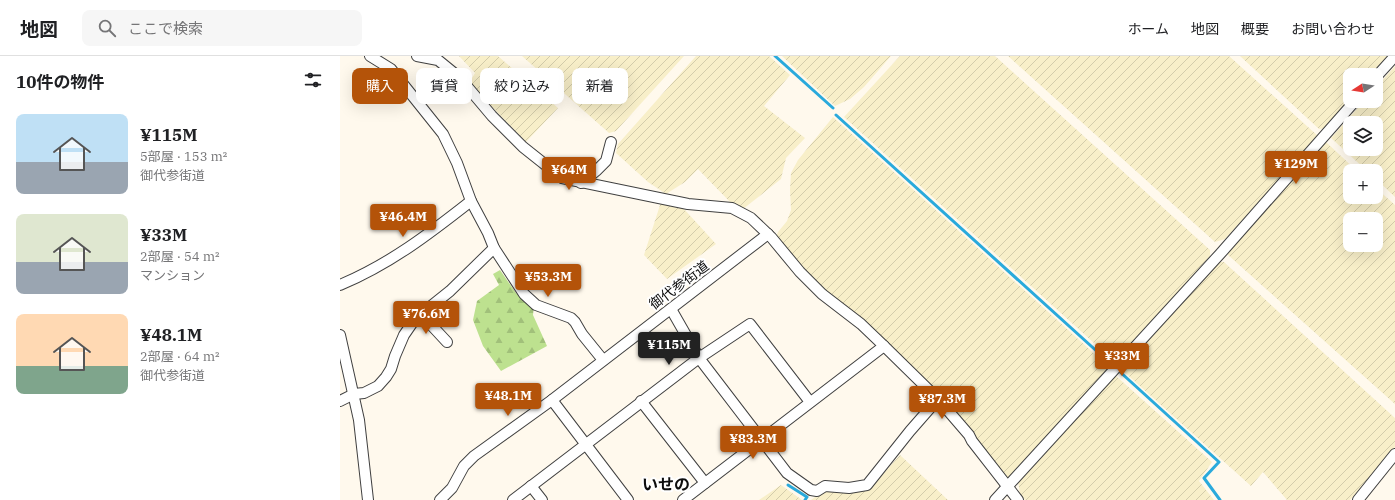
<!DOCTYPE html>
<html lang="ja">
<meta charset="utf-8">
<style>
body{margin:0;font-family:"IBM Plex Serif","Noto Sans JP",serif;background:#f6f6f6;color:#202124;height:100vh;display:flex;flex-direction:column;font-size:15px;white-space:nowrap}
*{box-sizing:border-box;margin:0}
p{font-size:13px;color:#757577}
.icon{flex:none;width:22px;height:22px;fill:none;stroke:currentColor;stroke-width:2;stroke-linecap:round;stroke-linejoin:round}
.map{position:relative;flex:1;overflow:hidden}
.details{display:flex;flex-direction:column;background:#fff;width:340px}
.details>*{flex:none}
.top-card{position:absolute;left:12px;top:12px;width:380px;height:36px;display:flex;gap:8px}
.needle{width:26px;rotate:258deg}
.controls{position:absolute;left:1003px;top:12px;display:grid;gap:8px}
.controls a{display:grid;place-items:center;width:40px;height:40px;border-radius:8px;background:#fff;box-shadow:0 4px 16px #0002;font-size:20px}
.price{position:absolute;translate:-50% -34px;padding:0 9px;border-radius:4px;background:#b45309;color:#fff;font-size:13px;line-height:26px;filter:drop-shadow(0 1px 2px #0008)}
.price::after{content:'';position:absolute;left:50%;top:24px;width:12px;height:9px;margin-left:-6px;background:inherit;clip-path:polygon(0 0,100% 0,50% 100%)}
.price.active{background:#222;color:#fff}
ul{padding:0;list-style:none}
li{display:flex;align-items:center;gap:12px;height:100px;padding:0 16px}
li span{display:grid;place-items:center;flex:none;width:112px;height:80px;border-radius:8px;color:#555}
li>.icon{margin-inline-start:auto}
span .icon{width:48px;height:48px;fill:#fffc;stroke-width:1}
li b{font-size:17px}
h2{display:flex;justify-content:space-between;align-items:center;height:48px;padding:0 16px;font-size:17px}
.tag{padding:0 14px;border-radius:8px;background:#fff;box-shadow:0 4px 16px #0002;font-size:14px;line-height:36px}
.tag.active{background:#b45309;color:#fff}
header{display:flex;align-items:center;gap:24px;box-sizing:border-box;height:56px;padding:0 20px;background:#fff;border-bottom:1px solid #e0e0e0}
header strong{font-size:19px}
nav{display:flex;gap:22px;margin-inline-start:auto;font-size:14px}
.search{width:280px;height:36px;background:#f6f6f6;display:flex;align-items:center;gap:10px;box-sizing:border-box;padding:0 14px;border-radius:8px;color:#757577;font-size:15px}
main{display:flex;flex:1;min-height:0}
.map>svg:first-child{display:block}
.farmland{fill:url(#farmland-furrows);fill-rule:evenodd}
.forest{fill:url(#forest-firs)}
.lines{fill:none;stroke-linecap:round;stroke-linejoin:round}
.stream{stroke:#2aaadc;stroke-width:3}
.street-casing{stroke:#404040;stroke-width:12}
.street{stroke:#fff;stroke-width:10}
.labels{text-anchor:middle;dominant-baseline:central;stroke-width:4;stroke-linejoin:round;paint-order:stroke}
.street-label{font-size:14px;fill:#0d0d0d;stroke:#fff}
.quarter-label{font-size:16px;font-weight:bold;fill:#0d0d0d;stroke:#fff}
</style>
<header>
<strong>地図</strong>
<div class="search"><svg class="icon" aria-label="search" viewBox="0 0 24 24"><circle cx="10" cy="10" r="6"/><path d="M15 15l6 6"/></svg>ここで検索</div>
<nav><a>ホーム</a><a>地図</a><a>概要</a><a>お問い合わせ</a></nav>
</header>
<main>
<section class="details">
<h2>10件の物件<svg class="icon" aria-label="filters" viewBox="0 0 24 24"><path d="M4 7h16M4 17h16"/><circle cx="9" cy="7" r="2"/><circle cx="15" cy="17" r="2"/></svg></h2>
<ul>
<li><span style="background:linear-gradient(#bfe0f5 60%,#9aa5b1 0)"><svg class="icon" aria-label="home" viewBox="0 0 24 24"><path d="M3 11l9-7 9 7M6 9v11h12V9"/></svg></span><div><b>¥115M</b><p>5部屋 · 153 m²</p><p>御代参街道</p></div></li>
<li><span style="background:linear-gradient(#dfe7d0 60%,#9aa5b1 0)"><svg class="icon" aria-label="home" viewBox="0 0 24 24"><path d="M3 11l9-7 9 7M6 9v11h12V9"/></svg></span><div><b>¥33M</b><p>2部屋 · 54 m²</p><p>マンション</p></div></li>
<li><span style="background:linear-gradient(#ffd9b3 65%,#7fa58c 0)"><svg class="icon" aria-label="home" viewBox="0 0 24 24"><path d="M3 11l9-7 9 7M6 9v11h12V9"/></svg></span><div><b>¥48.1M</b><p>2部屋 · 64 m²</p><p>御代参街道</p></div></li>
</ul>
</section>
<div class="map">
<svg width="1055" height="444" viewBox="0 0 1055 444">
<defs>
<pattern id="farmland-furrows" width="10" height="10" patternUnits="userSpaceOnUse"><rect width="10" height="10" fill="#f8efc9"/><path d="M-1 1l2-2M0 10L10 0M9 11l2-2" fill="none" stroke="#d3ccab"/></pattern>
<pattern id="forest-firs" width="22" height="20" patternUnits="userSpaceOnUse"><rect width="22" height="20" fill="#bde18f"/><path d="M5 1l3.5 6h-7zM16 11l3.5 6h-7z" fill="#a1c07a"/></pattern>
</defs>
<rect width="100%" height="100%" fill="#fff9ed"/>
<g class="farmland">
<path d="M 119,0 L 158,0 L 218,52 L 186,86 L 129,27 L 135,17 Z"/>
<path d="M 182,0 L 344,0 L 276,75 L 269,77 Z"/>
<path d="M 356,0 L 429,0 L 450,19 L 424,50 L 465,82 L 446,102 L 441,123 L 403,153 L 391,147 L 358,113 L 345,126 L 326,138 L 308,126 L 276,97 L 278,88 Z"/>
<path d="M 442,0 L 551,0 L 524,31 L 510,43 L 495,50 Z"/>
<path d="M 560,0 L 655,0 L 870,194 L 870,200 L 775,306 L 504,61 Z"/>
<path d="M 668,0 L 889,0 L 978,80 L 885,183 L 875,186 Z"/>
<path d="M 900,0 L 1050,0 L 1032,19 L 1010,19 L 1010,44 L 985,72 L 979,73 Z"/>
<path d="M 1055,10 L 1055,141 L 1036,123 L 1036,115 L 1027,115 L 991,82 L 1024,45 L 1036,45 L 1036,32 ZM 1010,67 L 1036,67 L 1036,93 L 1010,93 Z"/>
<path d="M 493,61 L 770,312 L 671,422 L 664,421 L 592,332 L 492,241 L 466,216 L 436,181 L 438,176 L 447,165 L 451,154 L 450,134 L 451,117 L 458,104 Z"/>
<path d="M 986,86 L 1017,115 L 1010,115 L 1010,141 L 1036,141 L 1036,132 L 1055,149 L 1055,348 L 888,199 L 887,194 ZM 1010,163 L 1036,163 L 1036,189 L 1010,189 Z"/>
<path d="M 321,146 L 344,153 L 376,188 L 327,223 L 304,199 Z"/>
<path d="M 877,206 L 884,206 L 1055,362 L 1055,391 L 1010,444 L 947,444 L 923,416 L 911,430 L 781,313 Z"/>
<path d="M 775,319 L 872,406 L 859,425 L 874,444 L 685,444 L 680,438 L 678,425 Z"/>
<path d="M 560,399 L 608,444 L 471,444 L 486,433 L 508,436 L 531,432 Z"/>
<path d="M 441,429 L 462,444 L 419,444 Z"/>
</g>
<path class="forest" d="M 160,214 L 176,237 L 194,249 L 193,259 L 207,290 L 161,315 L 143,290 L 133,264 L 137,245 L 159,229 L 153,218 Z"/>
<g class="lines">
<g class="stream">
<path d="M 435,0 L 493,52"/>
<path d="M 496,59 L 772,309"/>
<path d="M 779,315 L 879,406 L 864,422 L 880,444"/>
<path d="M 448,429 L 467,441 L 465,444"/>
</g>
<defs>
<g id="street">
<path d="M 30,0 L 51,13 L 103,78 L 117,107 L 131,145 L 148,177 L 154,192 L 184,238 L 196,249 L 231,262 L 235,266 L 242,278 L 263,304"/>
<path d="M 77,0 L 98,4 L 120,22 L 152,60 L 183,91 L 222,122 L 348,148 L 392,152 L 411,162 L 431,181 L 460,216 L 482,238 L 521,268 L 544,290 L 598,343 L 629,379 L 632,385 L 678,444"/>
<path d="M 1036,21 L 1055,0"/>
<path d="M 241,127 L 257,114 L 266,105 L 271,86"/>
<path d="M 0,229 C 50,208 89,178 131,145"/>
<path d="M 331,253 L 359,302 L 447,417 L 471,434 L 477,435 L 485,430 L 509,432 L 527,429 L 570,375 L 598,343"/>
<path d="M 81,258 L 107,286"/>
<path d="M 0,279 L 19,364 L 28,444"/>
<path d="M 212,344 L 288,444"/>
<path d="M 0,345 L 14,338 L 24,337 L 38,330 L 46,321 L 51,313 L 55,300 L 64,279 L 75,263 L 110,235 L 154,192"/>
<path d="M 301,345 L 365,427"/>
<path d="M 191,430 L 202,444"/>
<path d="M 100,444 L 112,432 L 124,410 L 134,400 L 212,344 L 428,178"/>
<path d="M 173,444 L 359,302 L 410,268 L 470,346"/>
<path d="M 343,444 L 544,290"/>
<path d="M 655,444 L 880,198 L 1015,45"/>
<path d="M 1018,444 L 1055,398"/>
</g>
</defs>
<use href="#street" class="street-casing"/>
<use href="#street" class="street"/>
</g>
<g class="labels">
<g class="street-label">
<text transform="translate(339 229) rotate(-37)">御代参街道</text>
</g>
<g class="quarter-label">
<text x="326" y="428">いせの</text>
</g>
</g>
</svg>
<div class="controls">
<a><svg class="needle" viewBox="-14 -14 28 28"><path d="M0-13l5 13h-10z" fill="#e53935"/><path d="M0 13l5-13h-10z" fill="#757577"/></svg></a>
<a><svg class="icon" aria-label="layers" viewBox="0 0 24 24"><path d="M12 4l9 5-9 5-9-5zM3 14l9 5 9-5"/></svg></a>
<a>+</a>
<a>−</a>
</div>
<b class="price" style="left:956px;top:129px">¥129M</b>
<b class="price" style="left:229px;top:135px">¥64M</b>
<b class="price" style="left:63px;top:182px">¥46.4M</b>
<b class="price" style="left:208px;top:242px">¥53.3M</b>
<b class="price" style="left:86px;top:279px">¥76.6M</b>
<b class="price active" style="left:329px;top:310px">¥115M</b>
<b class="price" style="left:782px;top:321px">¥33M</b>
<b class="price" style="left:168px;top:361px">¥48.1M</b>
<b class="price" style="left:602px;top:364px">¥87.3M</b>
<b class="price" style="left:413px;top:404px">¥83.3M</b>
<div class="top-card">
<a class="tag active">購入</a>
<a class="tag">賃貸</a>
<a class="tag">絞り込み</a>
<a class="tag">新着</a>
</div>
</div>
</main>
